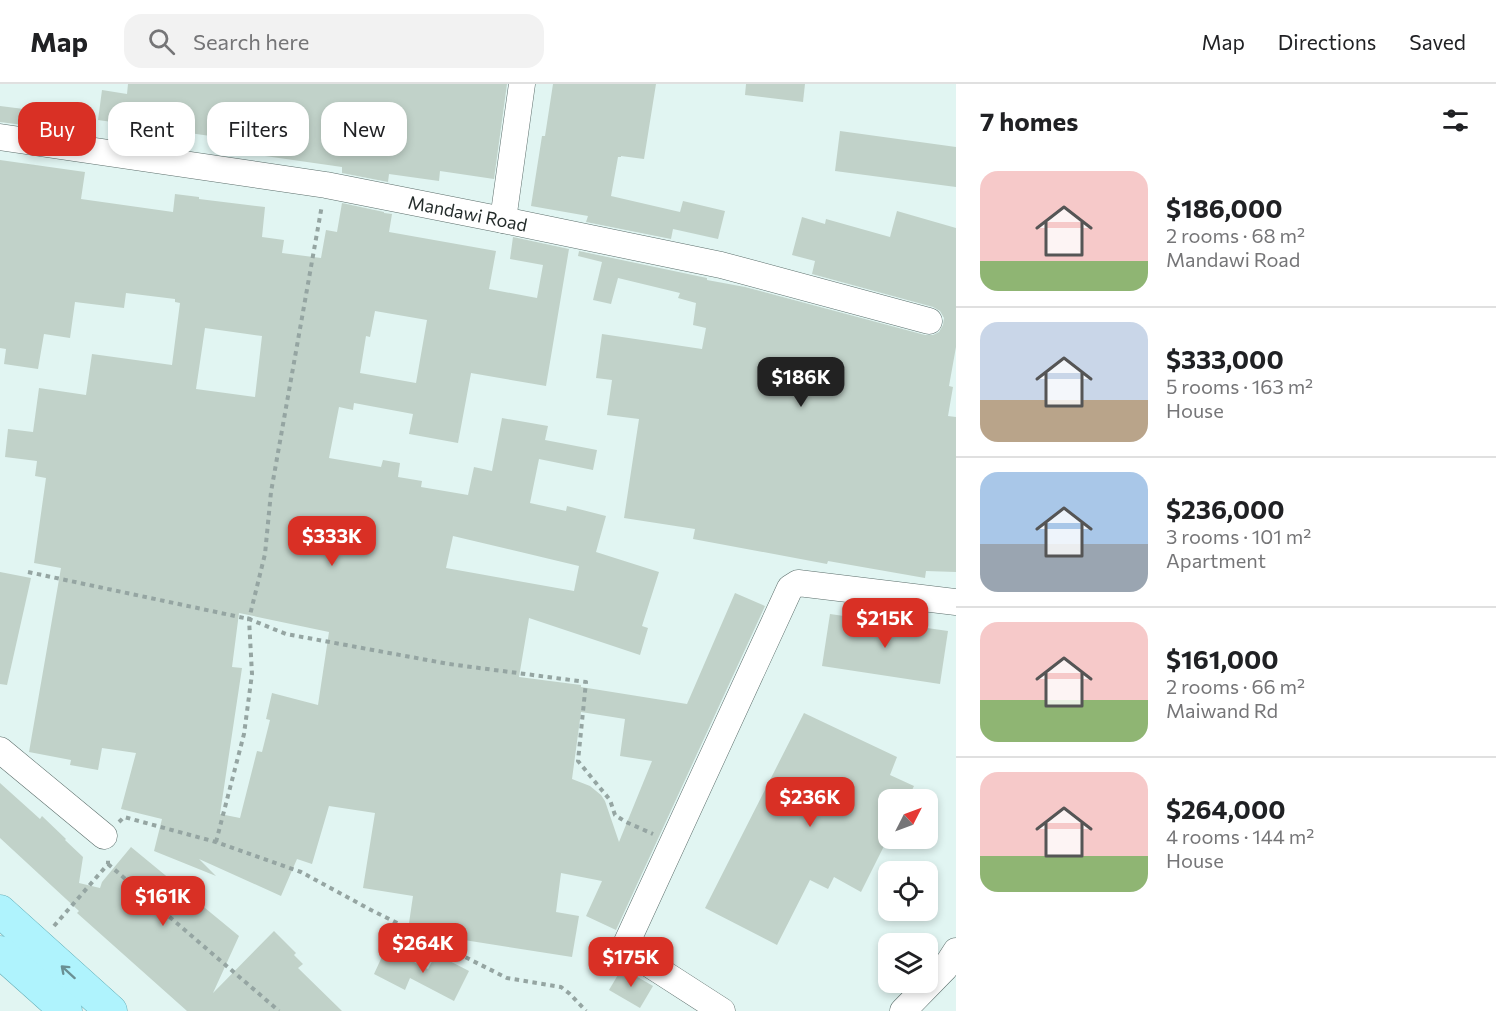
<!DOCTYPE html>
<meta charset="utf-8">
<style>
body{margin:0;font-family:Commissioner,sans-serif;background:#f2f2f2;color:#202124;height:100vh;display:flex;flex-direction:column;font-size:22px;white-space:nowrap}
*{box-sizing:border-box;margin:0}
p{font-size:20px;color:#757577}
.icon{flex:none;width:33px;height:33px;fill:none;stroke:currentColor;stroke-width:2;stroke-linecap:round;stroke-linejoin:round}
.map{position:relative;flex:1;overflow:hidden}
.side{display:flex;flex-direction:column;background:#fff;width:540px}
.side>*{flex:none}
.guide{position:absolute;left:18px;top:18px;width:570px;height:54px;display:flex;gap:12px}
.needle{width:39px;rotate:48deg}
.fabs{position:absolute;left:878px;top:705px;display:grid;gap:12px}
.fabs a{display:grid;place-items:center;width:60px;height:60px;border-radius:12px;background:#fff;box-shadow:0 3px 9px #0003;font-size:30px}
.price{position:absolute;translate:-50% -51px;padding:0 14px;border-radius:12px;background:#d93025;color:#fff;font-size:20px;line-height:39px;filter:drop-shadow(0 2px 3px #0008)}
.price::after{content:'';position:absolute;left:50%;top:36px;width:18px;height:14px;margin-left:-9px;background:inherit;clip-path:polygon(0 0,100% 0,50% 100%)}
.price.current{background:#222;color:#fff}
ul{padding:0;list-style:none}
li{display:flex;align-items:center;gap:18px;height:150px;padding:0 24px}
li+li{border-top:2px solid #e0e0e0}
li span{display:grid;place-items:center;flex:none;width:168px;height:120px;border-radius:18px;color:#555}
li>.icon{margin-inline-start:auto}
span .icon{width:72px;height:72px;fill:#fffc;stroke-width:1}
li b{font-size:26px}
h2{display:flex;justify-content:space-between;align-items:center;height:72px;padding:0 24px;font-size:26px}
.tag{padding:0 21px;border-radius:18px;background:#fff;box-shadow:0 3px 9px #0003;font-size:21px;line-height:54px}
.tag.current{background:#d93025;color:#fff}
header{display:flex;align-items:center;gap:36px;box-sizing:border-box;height:84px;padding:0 30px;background:#fff;border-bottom:2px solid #e0e0e0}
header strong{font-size:28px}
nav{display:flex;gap:33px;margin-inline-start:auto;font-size:21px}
.search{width:420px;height:54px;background:#f2f2f2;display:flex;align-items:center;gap:15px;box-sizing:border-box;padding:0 21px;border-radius:18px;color:#757577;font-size:22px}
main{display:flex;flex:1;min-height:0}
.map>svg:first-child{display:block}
.building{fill:#c1d2c9;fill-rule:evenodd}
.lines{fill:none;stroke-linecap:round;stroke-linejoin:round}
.minor-casing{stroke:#5c6e6b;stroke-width:27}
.major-casing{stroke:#5ca8b2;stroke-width:33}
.path{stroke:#95a5a2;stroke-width:4;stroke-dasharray:4.5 4.5;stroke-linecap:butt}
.minor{stroke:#fff;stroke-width:26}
.major{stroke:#aff3fd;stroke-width:32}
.oneway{stroke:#6a9094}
.labels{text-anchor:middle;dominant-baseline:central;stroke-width:4.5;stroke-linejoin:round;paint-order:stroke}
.street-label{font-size:18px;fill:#242c2b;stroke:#e1f5f2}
</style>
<header>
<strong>Map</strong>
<div class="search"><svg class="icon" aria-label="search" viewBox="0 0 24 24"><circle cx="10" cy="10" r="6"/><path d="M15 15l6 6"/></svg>Search here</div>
<nav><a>Map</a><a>Directions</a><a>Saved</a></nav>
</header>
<main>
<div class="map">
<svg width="956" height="927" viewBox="0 0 956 927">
<rect width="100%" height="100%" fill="#e1f5f2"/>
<g class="building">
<path d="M 128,0 L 507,0 L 494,95 L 440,87 L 439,97 L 389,90 L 388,98 L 342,89 L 342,83 L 258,71 L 260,59 L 98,36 L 102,6 L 127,10 Z"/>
<path d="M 553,0 L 656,0 L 644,75 L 621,72 L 621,73 L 618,73 L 611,112 L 680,128 L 683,117 L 725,127 L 718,155 L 673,145 L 671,155 L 586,138 L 588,132 L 531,122 L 542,52 L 545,52 Z"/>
<path d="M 746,0 L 805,0 L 803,18 L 745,11 Z"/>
<path d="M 0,22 L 32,26 L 30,42 L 0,38 Z"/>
<path d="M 840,47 L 956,63 L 956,103 L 835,87 Z"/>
<path d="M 0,76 L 85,88 L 81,115 L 173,128 L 175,110 L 199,113 L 199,115 L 265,123 L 262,153 L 284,156 L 282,169 L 321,174 L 326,146 L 337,148 L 342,119 L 384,128 L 384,129 L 392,130 L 389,148 L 496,167 L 489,205 L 537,214 L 543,181 L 510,175 L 513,153 L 569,165 L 546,302 L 471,289 L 458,359 L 409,350 L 413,330 L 354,319 L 353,326 L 339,323 L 329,374 L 381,383 L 383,376 L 400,379 L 398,393 L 422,397 L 421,403 L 468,411 L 474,383 L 492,387 L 502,334 L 548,342 L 545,356 L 597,366 L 593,386 L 539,375 L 530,419 L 566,427 L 567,422 L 606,432 L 596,468 L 659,488 L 642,542 L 648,544 L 640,571 L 529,534 L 519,593 L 581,601 L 581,603 L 687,620 L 735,509 L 765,522 L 616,846 L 586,832 L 602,797 L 561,789 L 556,828 L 579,832 L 572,873 L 445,853 L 449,845 L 409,839 L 413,812 L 363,804 L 375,729 L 329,722 L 312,780 L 297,775 L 281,812 L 199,775 L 216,792 L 154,767 L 162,735 L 121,725 L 136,669 L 102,664 L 98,686 L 70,681 L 71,676 L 29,668 L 61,484 L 34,479 L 46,394 L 35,392 L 37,377 L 5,373 L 8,345 L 33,348 L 39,304 L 86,311 L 92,270 L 172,281 L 180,219 L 175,218 L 175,215 L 126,209 L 124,224 L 75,218 L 70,254 L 44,250 L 38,285 L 4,280 L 6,265 L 0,264 ZM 375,227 L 427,236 L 416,299 L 360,289 L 366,252 L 370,253 ZM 205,244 L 262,252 L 255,313 L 196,305 ZM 453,452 L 579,482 L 574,507 L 446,484 ZM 239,529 L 329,548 L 318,621 L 272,609 L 266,635 L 270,636 L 262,668 L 257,667 L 240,734 L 220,730 L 242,584 L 232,583 ZM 581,628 L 625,635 L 620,672 L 652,677 L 619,758 L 605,717 L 601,711 L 590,702 L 572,695 Z"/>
<path d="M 897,127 L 956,144 L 956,263 L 949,302 L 953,303 L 948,332 L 956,333 L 956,488 L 926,487 L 925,494 L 828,477 L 827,480 L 693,455 L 695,445 L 624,434 L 639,335 L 607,331 L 612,296 L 596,294 L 602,250 L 702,265 L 706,244 L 693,241 L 696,219 L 678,214 L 680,209 L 618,194 L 611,220 L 593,216 L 602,178 L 578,172 L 579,167 L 707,194 L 707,196 L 745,203 L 925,251 L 933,251 L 939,248 L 943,241 L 944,234 L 940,227 L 933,223 L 812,190 L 815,177 L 792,171 L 802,133 L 825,140 L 826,135 L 890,153 Z"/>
<path d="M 0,488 L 31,494 L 7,601 L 0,600 Z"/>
<path d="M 830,530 L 948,547 L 940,600 L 822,582 Z"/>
<path d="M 804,629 L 897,673 L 890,691 L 914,702 L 907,716 L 888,716 L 888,754 L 861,808 L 834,793 L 828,805 L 810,796 L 777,861 L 705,824 Z"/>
<path d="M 0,699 L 40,735 L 42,732 L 66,755 L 65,756 L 83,773 L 79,799 L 100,804 L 102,798 L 131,763 L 239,852 L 213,909 L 274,847 L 296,869 L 294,871 L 303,880 L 298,884 L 342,927 L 187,927 L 77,829 L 79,827 L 0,754 Z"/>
<path d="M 386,864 L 428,885 L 436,870 L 469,887 L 454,917 L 410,894 L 405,906 L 374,890 Z"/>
<path d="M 622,884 L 653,902 L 640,924 L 609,906 Z"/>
</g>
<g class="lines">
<defs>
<g id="minor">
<path id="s1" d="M 0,53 L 326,101 L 503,136 L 721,181 L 929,237"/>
<path d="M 503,136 L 522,0"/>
<path d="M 0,666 L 104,752"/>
<path d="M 722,927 L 632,869 L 627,858 L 790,504 L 798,499 L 956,518"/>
<path d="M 903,927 L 945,884 L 956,867"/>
</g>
<g id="major">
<path d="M 0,827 L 111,927"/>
<path d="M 0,868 L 66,927"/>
</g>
</defs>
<use href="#minor" class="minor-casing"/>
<use href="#major" class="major-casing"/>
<g class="path">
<path d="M 28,488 L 249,535 L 286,550 L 449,580 L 586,598 L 578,677 L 610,716 L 615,731 L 626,738 L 653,750"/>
<path d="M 119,738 L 124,733 L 216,758 L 301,788 L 371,826 L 507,894 L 561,903 L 570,910 L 586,927"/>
<path d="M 216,758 L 244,650 L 252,590 L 249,535 L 265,470 L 271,408 L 322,121"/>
<path d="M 108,780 L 279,927"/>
<path d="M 54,842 L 108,780 L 108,774"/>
</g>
<use href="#minor" class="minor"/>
<use href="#major" class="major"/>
</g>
<defs><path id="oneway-shaft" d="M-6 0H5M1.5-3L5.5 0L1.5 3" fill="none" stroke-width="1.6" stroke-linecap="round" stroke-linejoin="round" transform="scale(1.5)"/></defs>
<use class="oneway" href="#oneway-shaft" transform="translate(68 888) rotate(-138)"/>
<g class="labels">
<g class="street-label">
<text stroke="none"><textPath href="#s1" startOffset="474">Mandawi Road</textPath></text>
</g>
</g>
</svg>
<div class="fabs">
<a><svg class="needle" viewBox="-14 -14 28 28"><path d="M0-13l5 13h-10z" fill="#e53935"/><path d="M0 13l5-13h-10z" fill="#757577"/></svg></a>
<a><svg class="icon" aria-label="locate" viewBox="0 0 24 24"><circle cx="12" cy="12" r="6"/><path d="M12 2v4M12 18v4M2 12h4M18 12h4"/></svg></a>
<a><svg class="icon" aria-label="layers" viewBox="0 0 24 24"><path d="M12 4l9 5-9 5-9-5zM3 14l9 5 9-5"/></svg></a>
</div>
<b class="price current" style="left:801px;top:324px">$186K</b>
<b class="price" style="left:332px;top:483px">$333K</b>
<b class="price" style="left:885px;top:565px">$215K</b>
<b class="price" style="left:810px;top:744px">$236K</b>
<b class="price" style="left:163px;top:843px">$161K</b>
<b class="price" style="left:423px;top:890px">$264K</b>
<b class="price" style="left:631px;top:904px">$175K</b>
<div class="guide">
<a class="tag current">Buy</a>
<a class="tag">Rent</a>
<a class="tag">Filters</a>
<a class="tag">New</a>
</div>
</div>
<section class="side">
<h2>7 homes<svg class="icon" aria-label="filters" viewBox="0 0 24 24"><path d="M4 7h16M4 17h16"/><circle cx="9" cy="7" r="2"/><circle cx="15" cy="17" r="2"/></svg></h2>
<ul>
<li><span style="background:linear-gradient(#f6c9c9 75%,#8fb573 0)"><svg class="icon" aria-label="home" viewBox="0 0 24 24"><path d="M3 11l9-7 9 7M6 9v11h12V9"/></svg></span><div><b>$186,000</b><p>2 rooms · 68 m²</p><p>Mandawi Road</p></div></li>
<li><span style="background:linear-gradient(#c9d6e8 65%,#b9a48a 0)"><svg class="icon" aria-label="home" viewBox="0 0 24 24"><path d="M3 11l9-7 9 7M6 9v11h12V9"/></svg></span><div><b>$333,000</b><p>5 rooms · 163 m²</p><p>House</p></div></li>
<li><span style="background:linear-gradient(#a9c7e8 60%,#9aa5b1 0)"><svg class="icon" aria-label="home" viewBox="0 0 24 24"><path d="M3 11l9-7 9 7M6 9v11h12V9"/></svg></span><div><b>$236,000</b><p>3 rooms · 101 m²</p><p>Apartment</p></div></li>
<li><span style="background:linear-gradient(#f6c9c9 65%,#8fb573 0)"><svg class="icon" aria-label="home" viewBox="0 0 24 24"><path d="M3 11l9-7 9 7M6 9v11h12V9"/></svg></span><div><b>$161,000</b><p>2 rooms · 66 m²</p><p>Maiwand Rd</p></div></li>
<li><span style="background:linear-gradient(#f6c9c9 70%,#8fb573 0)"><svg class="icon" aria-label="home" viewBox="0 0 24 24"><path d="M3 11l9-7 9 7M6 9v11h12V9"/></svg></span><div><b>$264,000</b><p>4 rooms · 144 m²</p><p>House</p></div></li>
</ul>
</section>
</main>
